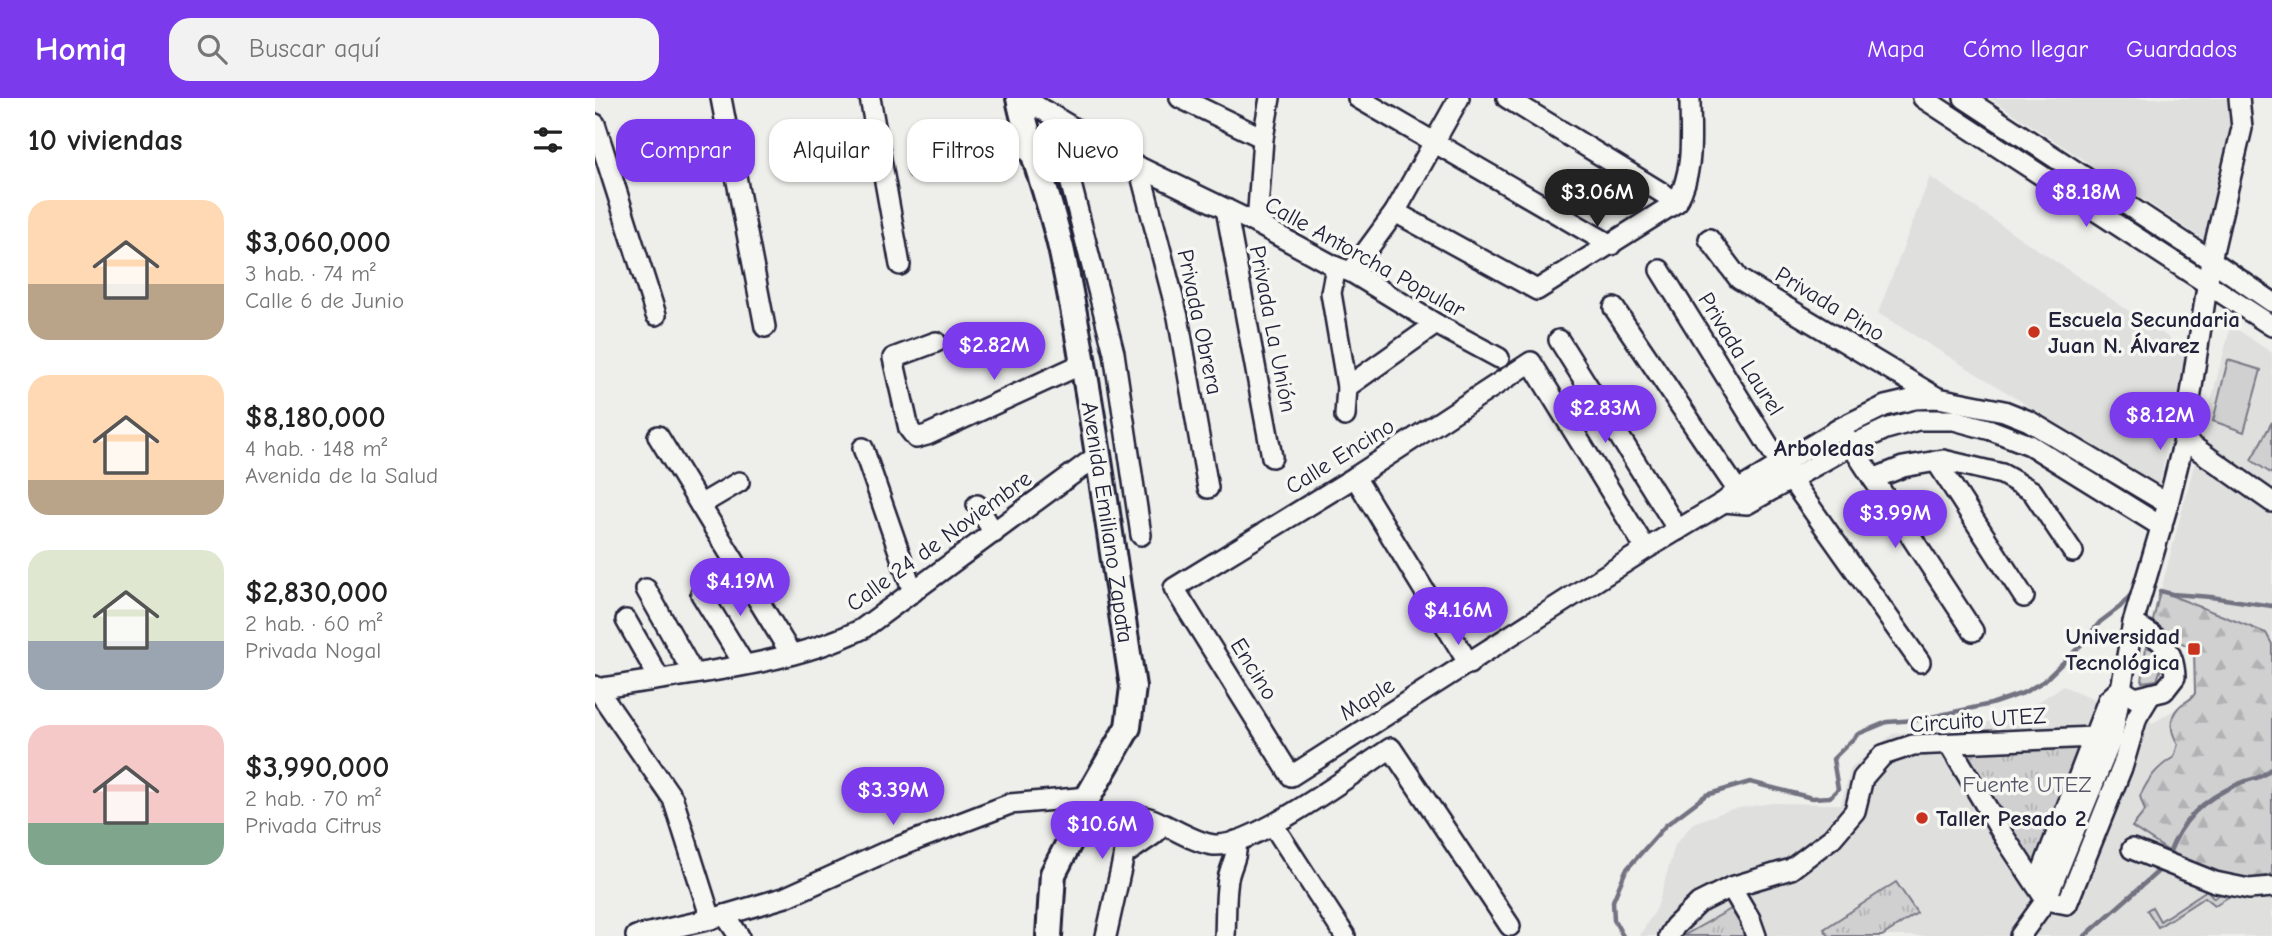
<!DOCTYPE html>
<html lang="es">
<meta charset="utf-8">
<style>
body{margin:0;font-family:"Comic Neue",sans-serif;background:#f2f2f2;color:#222;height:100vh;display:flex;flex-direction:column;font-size:26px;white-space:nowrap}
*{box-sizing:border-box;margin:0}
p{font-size:23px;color:#767676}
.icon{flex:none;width:38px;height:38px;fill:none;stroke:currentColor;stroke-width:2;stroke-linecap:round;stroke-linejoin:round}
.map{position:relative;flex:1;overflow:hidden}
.side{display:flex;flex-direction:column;background:#fff;width:595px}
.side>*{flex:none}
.banner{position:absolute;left:21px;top:21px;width:665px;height:63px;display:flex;gap:14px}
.price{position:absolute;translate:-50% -60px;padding:0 16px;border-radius:24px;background:#7c3aed;color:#fff;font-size:23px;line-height:46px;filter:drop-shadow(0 2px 4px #0008)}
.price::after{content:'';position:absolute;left:50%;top:42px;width:21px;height:16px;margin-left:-10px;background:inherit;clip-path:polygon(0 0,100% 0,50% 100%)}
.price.on{background:#222;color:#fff}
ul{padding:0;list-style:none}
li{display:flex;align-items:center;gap:21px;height:175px;padding:0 28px}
li span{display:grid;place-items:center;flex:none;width:196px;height:140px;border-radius:21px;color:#555}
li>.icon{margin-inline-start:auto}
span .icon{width:84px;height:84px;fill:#fffc;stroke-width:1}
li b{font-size:30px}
h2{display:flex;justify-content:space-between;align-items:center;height:84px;padding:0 28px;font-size:30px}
.tag{padding:0 24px;border-radius:21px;background:#fff;box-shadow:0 2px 5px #0004;font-size:24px;line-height:63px}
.tag.on{background:#7c3aed;color:#fff}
header{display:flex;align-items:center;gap:42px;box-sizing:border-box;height:98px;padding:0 35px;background:#7c3aed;color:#fff}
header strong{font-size:33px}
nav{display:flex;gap:38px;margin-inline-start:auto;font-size:24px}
.search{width:490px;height:63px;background:#f2f2f2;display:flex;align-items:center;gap:18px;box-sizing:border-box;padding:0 24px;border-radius:21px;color:#767676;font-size:26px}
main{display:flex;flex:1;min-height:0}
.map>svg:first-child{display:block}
.built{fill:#dfdfde}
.grass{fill:#d0d0d1;stroke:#797986;stroke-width:2}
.forest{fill:url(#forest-firs);stroke:#797986;stroke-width:2}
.park{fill:url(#park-tufts);stroke:#797986;stroke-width:2}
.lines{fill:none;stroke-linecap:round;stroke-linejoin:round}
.stream{stroke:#727281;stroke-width:4.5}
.minor-casing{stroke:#22223b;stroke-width:24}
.major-casing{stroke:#22223b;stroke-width:30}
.minor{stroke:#f6f6f2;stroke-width:19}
.major{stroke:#f6f6f2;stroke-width:24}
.poi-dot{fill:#c8321e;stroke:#f6f6f2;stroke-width:2.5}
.labels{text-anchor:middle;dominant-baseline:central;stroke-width:7;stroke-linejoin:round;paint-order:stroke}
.street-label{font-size:23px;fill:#22223b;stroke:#f6f6f2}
.poi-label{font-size:23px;font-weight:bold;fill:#22223b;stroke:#f6f6f2;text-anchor:start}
.park-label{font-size:23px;fill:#565668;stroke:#f6f6f2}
.neighbourhood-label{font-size:24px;font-weight:bold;fill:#22223b;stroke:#f6f6f2}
</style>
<header>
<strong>Homiq</strong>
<div class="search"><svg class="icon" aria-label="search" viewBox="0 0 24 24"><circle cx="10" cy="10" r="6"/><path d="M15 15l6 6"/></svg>Buscar aquí</div>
<nav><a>Mapa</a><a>Cómo llegar</a><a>Guardados</a></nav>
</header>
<main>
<section class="side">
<h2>10 viviendas<svg class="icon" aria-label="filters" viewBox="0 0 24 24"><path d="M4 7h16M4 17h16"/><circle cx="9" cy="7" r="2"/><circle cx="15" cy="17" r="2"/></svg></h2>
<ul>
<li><span style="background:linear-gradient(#ffd9b3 60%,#b9a48a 0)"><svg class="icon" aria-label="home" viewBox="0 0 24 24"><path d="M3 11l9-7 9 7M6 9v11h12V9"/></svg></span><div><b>$3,060,000</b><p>3 hab. · 74 m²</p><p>Calle 6 de Junio</p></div></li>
<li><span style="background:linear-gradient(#ffd9b3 75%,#b9a48a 0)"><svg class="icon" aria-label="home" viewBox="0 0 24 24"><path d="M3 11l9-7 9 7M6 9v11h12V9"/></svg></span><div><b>$8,180,000</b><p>4 hab. · 148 m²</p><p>Avenida de la Salud</p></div></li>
<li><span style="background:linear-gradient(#dfe7d0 65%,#9aa5b1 0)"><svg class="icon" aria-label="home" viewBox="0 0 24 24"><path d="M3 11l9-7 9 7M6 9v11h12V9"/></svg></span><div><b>$2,830,000</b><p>2 hab. · 60 m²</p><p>Privada Nogal</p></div></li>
<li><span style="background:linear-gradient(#f6c9c9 70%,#7fa58c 0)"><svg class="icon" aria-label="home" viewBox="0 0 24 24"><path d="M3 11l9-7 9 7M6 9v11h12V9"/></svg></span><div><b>$3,990,000</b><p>2 hab. · 70 m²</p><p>Privada Citrus</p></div></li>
</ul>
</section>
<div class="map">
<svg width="1677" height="838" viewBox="0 0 1677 838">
<defs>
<pattern id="forest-firs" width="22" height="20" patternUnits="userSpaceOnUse" patternTransform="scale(1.75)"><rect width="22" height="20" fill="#d0d0d1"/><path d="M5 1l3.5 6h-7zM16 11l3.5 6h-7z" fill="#b2b2b4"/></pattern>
<pattern id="park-tufts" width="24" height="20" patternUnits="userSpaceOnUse" patternTransform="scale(1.75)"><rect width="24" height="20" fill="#d0d0d1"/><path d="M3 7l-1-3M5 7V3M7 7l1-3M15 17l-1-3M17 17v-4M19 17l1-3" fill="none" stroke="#b2b2b4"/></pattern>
</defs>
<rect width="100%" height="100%" fill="#eeeeeb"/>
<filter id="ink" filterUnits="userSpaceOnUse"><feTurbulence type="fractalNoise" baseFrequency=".0143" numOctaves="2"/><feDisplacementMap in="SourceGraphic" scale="14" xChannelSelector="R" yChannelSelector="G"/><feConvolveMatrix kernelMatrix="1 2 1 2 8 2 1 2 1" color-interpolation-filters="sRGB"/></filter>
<g filter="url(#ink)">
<g class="built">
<path d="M 1395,0 L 1632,0 L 1636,27 L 1614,145 Z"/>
<path d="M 1335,79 L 1592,252 L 1564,389 L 1472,334 L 1413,295 L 1283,215 Z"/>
<path d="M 1636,227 L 1677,255 L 1677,838 L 1044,838 L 1062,810 L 1080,747 L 1098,725 L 1137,711 L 1177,705 L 1246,706 L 1256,669 L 1298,636 L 1416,621 L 1468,588 L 1558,625 L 1598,600 L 1600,595 L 1599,552 L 1557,526 Z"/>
</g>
<g class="grass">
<path d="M 1633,262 L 1666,272 L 1649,334 L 1618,323 Z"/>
<path d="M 1677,324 L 1677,376 L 1656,362 Z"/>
<path d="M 1636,790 L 1640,795 L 1620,807 L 1610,799 L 1563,829 L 1552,812 L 1557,809 L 1565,823 L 1612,792 L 1619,800 Z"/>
</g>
<path class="forest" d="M 1565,493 L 1671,535 L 1677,546 L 1677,776 L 1658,782 L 1638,780 L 1592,765 L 1537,729 L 1550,713 L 1545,698 C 1554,680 1561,670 1579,659 L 1583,646 C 1576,635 1573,621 1583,610 C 1588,603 1596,604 1600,595 L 1599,552 L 1557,527 Z"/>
<g class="park">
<path d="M 1551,549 L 1560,552 L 1569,562 L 1562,582 L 1547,584 Z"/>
<path d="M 1480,646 L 1485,653 L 1443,761 L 1440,763 L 1435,761 L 1370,659 L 1374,650 Z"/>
<path d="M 1301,784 L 1322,815 L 1287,838 L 1234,838 L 1229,831 Z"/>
<path d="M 1136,811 L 1151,828 L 1151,838 L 1088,838 Z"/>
</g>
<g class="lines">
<g class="stream">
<path d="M 1565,493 L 1577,496 L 1616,499 L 1677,508"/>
<path d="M 1573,758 C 1587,721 1607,702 1643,686 C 1658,679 1663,683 1677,670"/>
<path d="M 1028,838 L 1019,822 L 1018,803 L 1031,772 L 1071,727 L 1111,697 L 1155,684 L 1217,700 L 1235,699 L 1243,691 L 1238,661 L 1263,636 L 1292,624 L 1322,622 L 1396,606 L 1428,595 L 1449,583 L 1486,547 L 1505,524 L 1525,509 L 1540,492"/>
<path d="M 1490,838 L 1568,769"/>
</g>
<defs>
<g id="minor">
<path d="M 126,0 L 170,229"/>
<path d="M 275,0 L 305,167"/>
<path d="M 428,0 L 544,69 L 662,126 L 741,169 L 756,174 L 841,226 L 904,260"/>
<path d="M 585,0 L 668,40"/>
<path d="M 763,0 L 1016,147"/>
<path d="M 912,0 L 1082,104"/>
<path d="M 1328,0 L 1677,228"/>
<path d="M 1369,0 L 1616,162 L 1677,204"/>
<path d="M 459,19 L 519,255 L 546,437"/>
<path d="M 0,26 L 61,217"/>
<path d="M 544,69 L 583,219 L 613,390"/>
<path d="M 323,71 L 436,49"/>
<path d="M 631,111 L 677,359"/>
<path d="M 800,114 L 942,192 L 1082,104 C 1100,71 1095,36 1095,0"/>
<path d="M 662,126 L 668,40 L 675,0"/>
<path d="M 1114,141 L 1144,181 L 1343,300"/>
<path d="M 741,169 L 736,195 L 752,289 L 750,318"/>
<path d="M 1065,172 L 1185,366 L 1325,564"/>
<path d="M 756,174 L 800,114 L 864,0"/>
<path d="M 1019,210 L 1149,402"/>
<path d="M 964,242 L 1083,432"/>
<path d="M 341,244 L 298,260 L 314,331 L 321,340 L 332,337 L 489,265"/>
<path d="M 752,289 L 841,226"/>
<path d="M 63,338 L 196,556"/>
<path d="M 1250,338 L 1378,533"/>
<path d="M 1589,342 L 1677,404"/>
<path d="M 268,350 L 318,494"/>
<path d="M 1341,363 L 1429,499"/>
<path d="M 760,379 L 874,566"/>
<path d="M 1278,381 L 1308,369 L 1348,362 L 1407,376 L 1437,393 L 1478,454"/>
<path d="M 1129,404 L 1152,406 L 1255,348 L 1291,331 L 1323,322 L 1359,322 L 1396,332 L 1435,347 L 1567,429"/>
<path d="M 105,407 L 144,384"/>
<path d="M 382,407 L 399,435"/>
<path d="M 1051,451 L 936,264 L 760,379 L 579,490 L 696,678 L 1051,451 L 1129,404 L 1143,392 L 1245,330 L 1290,308 L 1320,301 L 1343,300 L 1409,313 L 1434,323 L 1573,406"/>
<path d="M 51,491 L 98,575"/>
<path d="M 106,496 L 149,566"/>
<path d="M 31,522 L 64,580"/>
<path d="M 0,588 L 78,701 L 116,821"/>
<path d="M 1,591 C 84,577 193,568 267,531 L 502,358"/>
<path d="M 1526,591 L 1540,600 L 1569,593 L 1580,579 C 1579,548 1563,540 1538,525"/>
<path d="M 1354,646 L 1410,740 L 1451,802 L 1472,806 L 1528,667 L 1542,619 L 1556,596"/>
<path d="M 678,727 L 750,838"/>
<path d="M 481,731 C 501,723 534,713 554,720 C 574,727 599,745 619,747 C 658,750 761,673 796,650 L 915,828"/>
<path d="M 1537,751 L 1620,784 L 1654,791 L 1677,789"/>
<path d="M 1443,784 L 1513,602 L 1525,591"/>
<path d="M 1136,789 L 1155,821 L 1161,838"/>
<path d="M 130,817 L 144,838"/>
<path d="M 41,838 L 116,821 L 191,799 L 295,752 L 415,706 L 493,699"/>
<path d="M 511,838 L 529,757 L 558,737 L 569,727"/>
<path d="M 630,838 C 631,819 630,799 633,781 C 636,766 643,759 641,743"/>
<path d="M 1074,838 L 1080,828 L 1104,805 L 1136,789 L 1196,771 L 1237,740 L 1260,713 L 1268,680 L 1288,657 L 1318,647 L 1499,639"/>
<path d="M 1425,838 L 1451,802 L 1517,640 L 1538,525 L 1573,406 L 1589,342 L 1616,162 L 1647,30 L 1644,0"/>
</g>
<g id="major">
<path id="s1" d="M 424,0 C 435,54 457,105 468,159 C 497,301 516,445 538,589 L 533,629 L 493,699 L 481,731 L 458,776 L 454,838"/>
</g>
</defs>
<use href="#minor" class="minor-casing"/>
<use href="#major" class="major-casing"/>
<use href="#minor" class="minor"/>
<use href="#major" class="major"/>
</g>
</g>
<g class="poi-dot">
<circle cx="1439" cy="234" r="7"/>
<rect x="1592" y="544" width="14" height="14" rx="3.5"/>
<circle cx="1327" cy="720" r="7"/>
</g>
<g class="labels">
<g class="street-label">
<text transform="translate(770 159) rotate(29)">Calle Antorcha Popular</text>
<text transform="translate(1235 206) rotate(31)">Privada Pino</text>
<text transform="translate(605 224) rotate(78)">Privada Obrera</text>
<text transform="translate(678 231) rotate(79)">Privada La Unión</text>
<text transform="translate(1146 256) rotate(58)">Privada Laurel</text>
<text transform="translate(745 358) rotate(-32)">Calle Encino</text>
<text stroke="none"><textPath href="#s1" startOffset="434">Avenida Emiliano Zapata</textPath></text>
<text transform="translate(344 443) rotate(-36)">Calle 24 de Noviembre</text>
<text transform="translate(659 571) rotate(58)">Encino</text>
<text transform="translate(772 601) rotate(-32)">Maple</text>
<text transform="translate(1383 622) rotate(-4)">Circuito UTEZ</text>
</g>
<g class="poi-label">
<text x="1453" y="221">Escuela Secundaria<tspan x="1453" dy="26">Juan N. Álvarez</tspan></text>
<text x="1585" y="538" text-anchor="end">Universidad<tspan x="1585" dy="26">Tecnológica</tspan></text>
<text x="1341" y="720">Taller Pesado 2</text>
</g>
<g class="park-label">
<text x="1432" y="686">Fuente UTEZ</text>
</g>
<g class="neighbourhood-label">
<text x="1229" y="350">Arboledas</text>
</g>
</g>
</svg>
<b class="price on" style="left:1002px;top:131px">$3.06M</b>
<b class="price" style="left:1491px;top:131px">$8.18M</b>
<b class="price" style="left:399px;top:284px">$2.82M</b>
<b class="price" style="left:1010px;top:347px">$2.83M</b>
<b class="price" style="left:1565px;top:354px">$8.12M</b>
<b class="price" style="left:1300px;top:452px">$3.99M</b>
<b class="price" style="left:145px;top:520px">$4.19M</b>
<b class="price" style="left:863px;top:549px">$4.16M</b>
<b class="price" style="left:298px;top:729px">$3.39M</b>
<b class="price" style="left:507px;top:763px">$10.6M</b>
<div class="banner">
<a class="tag on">Comprar</a>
<a class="tag">Alquilar</a>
<a class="tag">Filtros</a>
<a class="tag">Nuevo</a>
</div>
</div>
</main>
